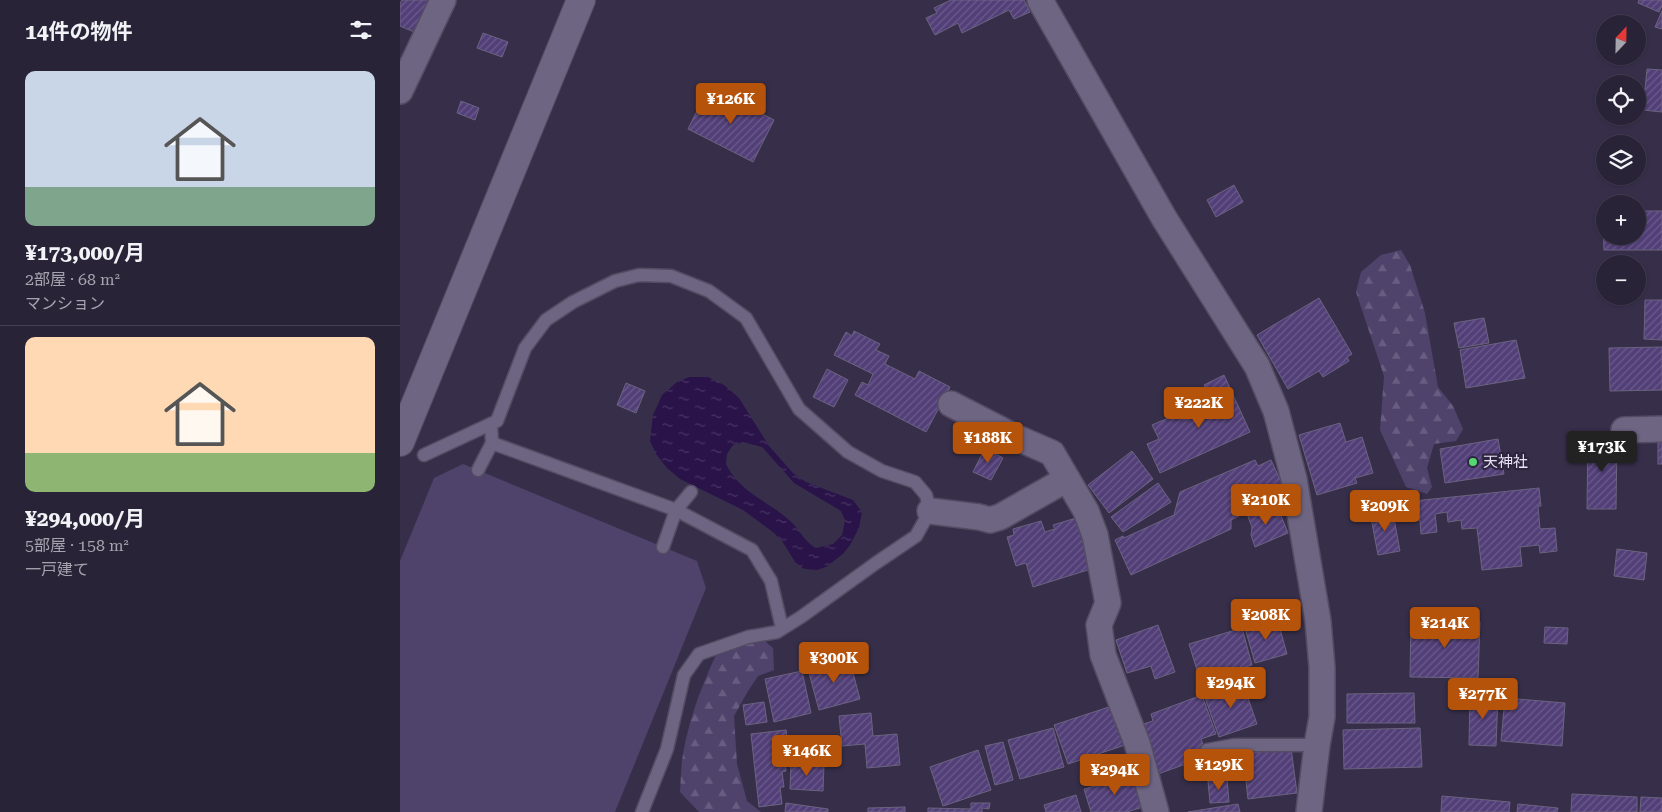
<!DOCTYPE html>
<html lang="ja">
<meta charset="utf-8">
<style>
body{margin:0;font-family:"Roboto Serif","Noto Sans JP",serif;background:#312b40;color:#f1f3f6;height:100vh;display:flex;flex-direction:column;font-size:19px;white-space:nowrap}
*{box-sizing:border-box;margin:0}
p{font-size:16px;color:#a5a4ae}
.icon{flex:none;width:28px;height:28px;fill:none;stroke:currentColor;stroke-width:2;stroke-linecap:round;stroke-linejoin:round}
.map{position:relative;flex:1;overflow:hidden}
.drawer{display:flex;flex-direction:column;background:#292338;width:400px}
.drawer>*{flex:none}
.needle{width:32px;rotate:22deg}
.tools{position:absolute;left:1196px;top:15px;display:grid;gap:10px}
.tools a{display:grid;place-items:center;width:50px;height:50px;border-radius:50%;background:#292338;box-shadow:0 1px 4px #0004,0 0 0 1px #454053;font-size:25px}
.price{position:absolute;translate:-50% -42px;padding:0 11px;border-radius:5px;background:#b45309;color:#fff;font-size:16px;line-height:32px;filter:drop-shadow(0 1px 2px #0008)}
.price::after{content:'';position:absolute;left:50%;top:30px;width:15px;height:11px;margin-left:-8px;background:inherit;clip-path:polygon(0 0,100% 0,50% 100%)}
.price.current{background:#222;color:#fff}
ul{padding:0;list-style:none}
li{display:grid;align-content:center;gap:10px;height:265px;padding:0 25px}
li+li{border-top:1px solid #454053}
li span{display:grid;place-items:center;height:155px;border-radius:10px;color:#555}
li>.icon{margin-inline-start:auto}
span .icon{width:90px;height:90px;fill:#fffc;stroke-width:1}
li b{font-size:21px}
h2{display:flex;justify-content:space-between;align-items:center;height:60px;padding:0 25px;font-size:21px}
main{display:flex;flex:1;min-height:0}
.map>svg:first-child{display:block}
.forest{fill:url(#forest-firs)}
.garden{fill:#4f426b}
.water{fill:url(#water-ripples);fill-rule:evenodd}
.building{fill:url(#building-hatch);stroke:#6b6380}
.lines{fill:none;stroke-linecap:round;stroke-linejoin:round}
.lane-casing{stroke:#534c62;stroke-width:15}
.street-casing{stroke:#534c62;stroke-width:28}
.secondary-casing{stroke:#534c62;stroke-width:30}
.lane{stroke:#6e6583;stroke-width:12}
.street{stroke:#6e6583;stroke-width:25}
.secondary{stroke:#6e6583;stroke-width:28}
.poi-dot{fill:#56d671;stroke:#2d253f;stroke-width:2}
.labels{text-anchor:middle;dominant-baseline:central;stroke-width:4.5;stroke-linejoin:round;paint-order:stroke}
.poi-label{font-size:15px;fill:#e8e3f4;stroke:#2d253f;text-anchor:start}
</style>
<main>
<section class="drawer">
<h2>14件の物件<svg class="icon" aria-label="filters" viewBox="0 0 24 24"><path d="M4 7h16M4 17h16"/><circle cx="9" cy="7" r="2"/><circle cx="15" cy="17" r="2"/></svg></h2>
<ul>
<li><span style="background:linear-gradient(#c9d6e8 75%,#7fa58c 0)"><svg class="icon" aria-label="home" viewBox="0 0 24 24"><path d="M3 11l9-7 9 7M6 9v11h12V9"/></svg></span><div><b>¥173,000/月</b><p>2部屋 · 68 m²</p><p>マンション</p></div></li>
<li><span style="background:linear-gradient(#ffd9b3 75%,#8fb573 0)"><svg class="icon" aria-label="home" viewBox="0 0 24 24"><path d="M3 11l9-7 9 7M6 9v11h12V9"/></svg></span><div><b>¥294,000/月</b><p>5部屋 · 158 m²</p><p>一戸建て</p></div></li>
</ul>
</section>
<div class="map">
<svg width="1262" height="812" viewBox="0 0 1262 812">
<defs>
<pattern id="forest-firs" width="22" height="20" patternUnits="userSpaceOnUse" patternTransform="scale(1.25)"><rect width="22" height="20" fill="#4f426b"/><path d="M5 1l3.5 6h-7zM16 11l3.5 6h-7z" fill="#685d81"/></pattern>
<pattern id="water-ripples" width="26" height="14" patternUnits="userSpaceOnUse" patternTransform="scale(1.25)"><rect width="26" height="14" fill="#291349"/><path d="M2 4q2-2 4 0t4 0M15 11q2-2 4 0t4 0" fill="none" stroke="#483564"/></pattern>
<pattern id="building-hatch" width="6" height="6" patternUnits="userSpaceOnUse" patternTransform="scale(1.25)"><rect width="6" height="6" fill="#523f78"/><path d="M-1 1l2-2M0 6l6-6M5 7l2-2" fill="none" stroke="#6b5b8c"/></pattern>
</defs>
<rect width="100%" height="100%" fill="#372f4a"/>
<g class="forest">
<path d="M 1001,250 L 1010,265 L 1025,313 L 1038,387 L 1053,406 L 1063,429 L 1056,441 L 1034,444 L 1027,468 L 1032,487 L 1027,494 L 1006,487 L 980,430 L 984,376 L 956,292 L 961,272 L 981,255 Z"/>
<path d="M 354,632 L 373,648 L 374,670 L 358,676 L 348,691 L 334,716 L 337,764 L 347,801 L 361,812 L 299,812 L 280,792 C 281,779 281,766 283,754 C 290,713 306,675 324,638 Z"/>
</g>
<path class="garden" d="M 63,464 L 297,561 L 306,588 L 215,812 L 0,812 L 0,561 L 34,478 Z"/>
<path class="water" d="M 289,377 L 308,377 L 324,385 L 339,398 L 369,446 L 393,473 L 406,482 L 453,500 L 462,512 L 459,528 L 450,545 L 443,554 L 426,567 L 417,570 L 405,569 L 397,565 L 382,541 L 374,533 L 343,510 L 280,479 L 267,468 L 256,454 L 250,441 L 251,431 L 253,415 L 262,395 L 277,382 ZM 343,442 L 362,447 L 394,483 L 441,511 L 445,521 L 442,535 L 433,544 L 416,548 C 404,542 400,529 389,520 C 368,501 339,492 326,464 L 327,454 L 333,445 Z"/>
<g class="building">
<path d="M 2,0 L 29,0 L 27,5 L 31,6 L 19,34 L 0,26 L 0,4 Z"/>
<path d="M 551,0 L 624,0 L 630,12 L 614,19 L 609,10 L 562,33 L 558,23 L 535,35 L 526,18 L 537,13 L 534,8 Z"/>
<path d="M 1239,0 L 1262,0 L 1262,6 L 1259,12 L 1238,3 Z"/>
<path d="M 1262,11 L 1262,29 L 1255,27 Z"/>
<path d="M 83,33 L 108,42 L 102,57 L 77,48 Z"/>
<path d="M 1247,69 L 1262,70 L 1262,112 L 1243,110 Z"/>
<path d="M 309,87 L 374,120 L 353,162 L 288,129 Z"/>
<path d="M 61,101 L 79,108 L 75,120 L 57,113 Z"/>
<path d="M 834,185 L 843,202 L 816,217 L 807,200 Z"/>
<path d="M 1202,210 L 1205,210 L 1205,236 L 1238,236 L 1238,211 L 1262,211 L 1262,250 L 1204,250 Z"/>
<path d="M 919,298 L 952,354 L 947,357 L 949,361 L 923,377 L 919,371 L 888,389 L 857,335 Z"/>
<path d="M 1245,300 L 1262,300 L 1262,340 L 1244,339 Z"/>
<path d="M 1084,318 L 1089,343 L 1059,348 L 1054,323 Z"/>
<path d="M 454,331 L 480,344 L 476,350 L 489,356 L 485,364 L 515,379 L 519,371 L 550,387 L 526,432 L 455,395 L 462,382 L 468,385 L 473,374 L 434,355 L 446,332 L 452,336 Z"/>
<path d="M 1116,340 L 1125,378 L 1066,388 L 1060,350 Z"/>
<path d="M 1262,347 L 1262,390 L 1210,391 L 1209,348 Z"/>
<path d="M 427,369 L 448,380 L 434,407 L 413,397 Z"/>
<path d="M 824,375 L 850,432 L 760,473 L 747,444 L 759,439 L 752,425 L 780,413 L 783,420 L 814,407 L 804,385 Z"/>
<path d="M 226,383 L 245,391 L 236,413 L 217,405 Z"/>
<path d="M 940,423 L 946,442 L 962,437 L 973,473 L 955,478 L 957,483 L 917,495 L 899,435 Z"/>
<path d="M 1188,437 L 1217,437 L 1216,509 L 1187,509 Z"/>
<path d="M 1098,439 L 1104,474 L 1045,483 L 1040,449 Z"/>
<rect x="1258" y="440" width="4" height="24"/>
<path d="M 585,448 L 603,458 L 591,480 L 573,472 Z"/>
<path d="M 732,451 L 753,479 L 709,513 L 688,485 Z"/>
<path d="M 855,460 L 858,466 L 871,460 L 882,484 L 880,495 L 884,502 L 870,509 L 867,502 L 831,520 L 831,529 L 731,575 L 715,540 L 723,536 L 724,538 L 774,515 L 780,492 Z"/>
<path d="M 758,483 L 771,502 L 723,532 L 711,517 Z"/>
<path d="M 1139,488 L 1141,506 L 1138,506 L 1140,529 L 1155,528 L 1157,551 L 1140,553 L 1139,545 L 1120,547 L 1122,566 L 1082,570 L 1077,528 L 1062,529 L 1061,520 L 1048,522 L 1047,512 L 1035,514 L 1037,532 L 1021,534 L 1020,520 L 1006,521 L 1004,502 Z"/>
<path d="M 866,506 L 869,515 L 879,511 L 888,533 L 855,547 L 851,535 L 852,527 L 847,514 Z"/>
<path d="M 992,508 L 1000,551 L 978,555 L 970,512 Z"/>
<path d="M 676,518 L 691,569 L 633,587 L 626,563 L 616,566 L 607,537 L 614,535 L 613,529 L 641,521 L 645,532 L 655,529 L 653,525 Z"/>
<path d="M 1217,549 L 1247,553 L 1244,580 L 1214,576 Z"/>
<path d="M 877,618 L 887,654 L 855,663 L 845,628 Z"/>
<path d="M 1011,620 L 1080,622 L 1078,678 L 1010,677 Z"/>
<path d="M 758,625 L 775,672 L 755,679 L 751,666 L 727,673 L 716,640 Z"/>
<path d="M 1145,627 L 1168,628 L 1167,644 L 1144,643 Z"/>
<path d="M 842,628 L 852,665 L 800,680 L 789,644 Z"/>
<path d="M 449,658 L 460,699 L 419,710 L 408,669 Z"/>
<path d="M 402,671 L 411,713 L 374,722 L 365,679 Z"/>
<path d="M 842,681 L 857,724 L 819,737 L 804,695 Z"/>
<path d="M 1014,693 L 1015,723 L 947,723 L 947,694 Z"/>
<path d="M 1070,694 L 1098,695 L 1096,746 L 1069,745 Z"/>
<path d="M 802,695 L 816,734 L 801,739 L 804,747 L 794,751 L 797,760 L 758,774 L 740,725 L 753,721 L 751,714 Z"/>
<path d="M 1105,698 L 1165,703 L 1162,746 L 1101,741 Z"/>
<path d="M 364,702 L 367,722 L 346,725 L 343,705 Z"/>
<path d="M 715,705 L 728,744 L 668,764 L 654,725 Z"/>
<path d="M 471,713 L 473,736 L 497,734 L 500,765 L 467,768 L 465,744 L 442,746 L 439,716 Z"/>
<path d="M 653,728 L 664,767 L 620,779 L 608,740 Z"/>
<path d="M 1020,728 L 1022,767 L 944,769 L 943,730 Z"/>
<path d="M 386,730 L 390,758 L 385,758 L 386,771 L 382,772 L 384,787 L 380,787 L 382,804 L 359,807 L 351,734 Z"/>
<path d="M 603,742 L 613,780 L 595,785 L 585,746 Z"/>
<path d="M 838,748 L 841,772 L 828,773 L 825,750 Z"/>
<path d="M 891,748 L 897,793 L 848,799 L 843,754 Z"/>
<path d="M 578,750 L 591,790 L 543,806 L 530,767 Z"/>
<path d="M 391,763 L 424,764 L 423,791 L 390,789 Z"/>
<path d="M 735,775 L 743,807 L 727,812 L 691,812 L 684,789 Z"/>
<path d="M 827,779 L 829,802 L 810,803 L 808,781 Z"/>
<path d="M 1172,794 L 1237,797 L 1237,812 L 1171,812 Z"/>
<path d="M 676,795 L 681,812 L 646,812 L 644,805 Z"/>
<path d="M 1042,796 L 1110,802 L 1109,812 L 1041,812 Z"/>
<path d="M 1241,797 L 1262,798 L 1262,812 L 1240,812 Z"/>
<path d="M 386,803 L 428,809 L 428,812 L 385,812 Z"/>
<path d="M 571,803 L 590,803 L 589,809 L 582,808 L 582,812 L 528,812 L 528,808 L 571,809 Z"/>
<path d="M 838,804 L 840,812 L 788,812 Z"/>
<path d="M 1118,804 L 1158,808 L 1157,812 L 1117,812 Z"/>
<path d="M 505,807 L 505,812 L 468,812 L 468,808 Z"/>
</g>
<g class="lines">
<defs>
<g id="lane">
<path d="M 91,425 L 92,443 L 276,510 L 352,550 L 371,581 L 382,628"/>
<path d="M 24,455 L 97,421 L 125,348 L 146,320 L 173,302 L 215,281 L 239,275 L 271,276 L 309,291 L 346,318 L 399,409 L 448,452 L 482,471 L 515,482 L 526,495 L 530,511 L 516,536 L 476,563 L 401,617 L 377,632 L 348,637 L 299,654 L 284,675 L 267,749 L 242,812"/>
<path d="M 78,470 L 92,443"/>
<path d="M 263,547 L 276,510 L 291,492"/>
<path d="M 807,750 L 834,745 L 917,745"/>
</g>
<g id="street">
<path d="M 640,0 L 764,218 L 857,366 L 876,411 L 894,479 L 918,621 L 922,667 L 922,717 L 917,745 L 909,812"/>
<path d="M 0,91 L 43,0"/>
<path d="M 551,404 L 615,437 L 652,453 L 686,511 L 695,535 L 708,603 L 699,625 L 703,655 L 737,743 L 756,812"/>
<path d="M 1224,430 L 1262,429"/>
<path d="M 530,511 L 579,517 L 590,520 L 600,517 L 667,479"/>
</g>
<path id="secondary" d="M 0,442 L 181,0"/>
</defs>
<use href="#lane" class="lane-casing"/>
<use href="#street" class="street-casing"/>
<use href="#secondary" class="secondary-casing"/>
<use href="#lane" class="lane"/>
<use href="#street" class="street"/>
<use href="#secondary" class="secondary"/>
</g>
<circle class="poi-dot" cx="1073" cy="462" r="5"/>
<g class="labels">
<g class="poi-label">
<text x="1083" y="462">天神社</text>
</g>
</g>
</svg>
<div class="tools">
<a><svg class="needle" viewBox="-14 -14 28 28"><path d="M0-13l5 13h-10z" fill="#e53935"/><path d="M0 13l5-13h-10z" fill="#a5a4ae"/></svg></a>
<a><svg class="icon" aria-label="locate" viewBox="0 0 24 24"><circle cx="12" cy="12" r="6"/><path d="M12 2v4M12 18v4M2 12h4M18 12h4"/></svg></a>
<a><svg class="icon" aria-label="layers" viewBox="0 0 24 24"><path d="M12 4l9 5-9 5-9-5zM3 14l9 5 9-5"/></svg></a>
<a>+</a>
<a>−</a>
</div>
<b class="price" style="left:331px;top:125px">¥126K</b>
<b class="price" style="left:799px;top:429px">¥222K</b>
<b class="price" style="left:588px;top:464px">¥188K</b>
<b class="price current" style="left:1202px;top:473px">¥173K</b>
<b class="price" style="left:866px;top:526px">¥210K</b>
<b class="price" style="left:985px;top:532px">¥209K</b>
<b class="price" style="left:866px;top:641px">¥208K</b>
<b class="price" style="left:1045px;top:649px">¥214K</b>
<b class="price" style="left:434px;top:684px">¥300K</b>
<b class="price" style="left:831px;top:709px">¥294K</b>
<b class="price" style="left:1083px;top:720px">¥277K</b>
<b class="price" style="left:407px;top:777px">¥146K</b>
<b class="price" style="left:819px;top:791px">¥129K</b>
<b class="price" style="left:715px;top:796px">¥294K</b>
</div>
</main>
